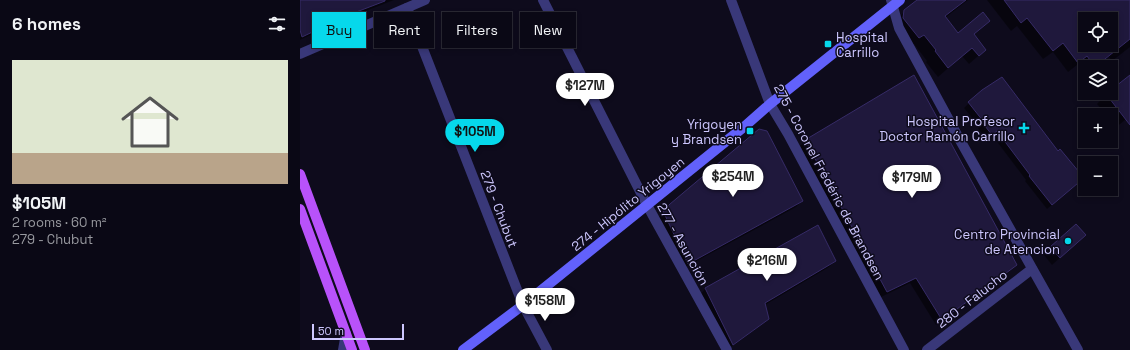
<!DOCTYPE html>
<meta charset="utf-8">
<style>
body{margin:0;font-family:"Space Grotesk",sans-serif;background:#13111e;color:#f1f3f6;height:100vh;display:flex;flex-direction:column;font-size:15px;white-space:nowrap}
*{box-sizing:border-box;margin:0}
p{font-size:13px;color:#999aa0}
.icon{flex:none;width:22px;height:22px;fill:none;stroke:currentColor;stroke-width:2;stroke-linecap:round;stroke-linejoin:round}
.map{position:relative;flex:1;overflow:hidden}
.drawer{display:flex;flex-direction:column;background:#0a0815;width:300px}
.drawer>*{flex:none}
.top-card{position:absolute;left:12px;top:12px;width:380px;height:36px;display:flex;gap:8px}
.fabs{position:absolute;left:778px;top:12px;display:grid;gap:8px}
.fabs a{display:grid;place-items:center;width:40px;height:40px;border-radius:0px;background:#0a0815;box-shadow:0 2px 6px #0003,0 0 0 1px #2a2934;font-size:20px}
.scale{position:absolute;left:12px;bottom:10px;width:92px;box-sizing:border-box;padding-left:4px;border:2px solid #cdc7fe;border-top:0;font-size:11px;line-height:14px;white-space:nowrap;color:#cdc7fe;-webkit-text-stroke:3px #0e0b1c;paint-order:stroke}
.price{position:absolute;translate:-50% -34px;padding:0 9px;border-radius:14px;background:#fff;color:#222;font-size:13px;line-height:26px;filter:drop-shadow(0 1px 2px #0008)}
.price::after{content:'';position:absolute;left:50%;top:24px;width:12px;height:9px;margin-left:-6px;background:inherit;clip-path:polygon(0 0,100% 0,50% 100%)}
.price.current{background:#06d8eb;color:#111}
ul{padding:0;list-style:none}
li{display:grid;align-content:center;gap:8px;height:212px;padding:0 12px}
li span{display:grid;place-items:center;height:124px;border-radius:0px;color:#555}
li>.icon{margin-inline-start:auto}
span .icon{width:72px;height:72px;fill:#fffc;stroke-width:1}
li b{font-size:17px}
h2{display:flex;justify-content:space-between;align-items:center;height:48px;padding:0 12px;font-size:17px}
.chip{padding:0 14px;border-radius:0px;background:#0a0815;box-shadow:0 2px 6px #0003,0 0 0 1px #2a2934;font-size:14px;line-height:36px}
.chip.current{background:#06d8eb;color:#111}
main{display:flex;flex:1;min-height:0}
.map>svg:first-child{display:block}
.shadow{fill:#0007;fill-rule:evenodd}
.building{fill:#1f183c;stroke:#362b67;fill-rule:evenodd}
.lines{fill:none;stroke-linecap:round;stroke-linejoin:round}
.street{stroke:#393879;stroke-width:10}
.secondary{stroke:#6261fb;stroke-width:10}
.primary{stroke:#b852fa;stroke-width:10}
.poi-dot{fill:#06d8eb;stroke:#0e0b1c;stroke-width:1.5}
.labels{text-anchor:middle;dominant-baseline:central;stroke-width:3;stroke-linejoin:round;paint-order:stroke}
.poi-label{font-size:13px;fill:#cdc7fe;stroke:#0e0b1c;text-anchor:end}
.street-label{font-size:13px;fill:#cdc7fe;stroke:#0e0b1c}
</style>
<main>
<section class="drawer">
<h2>6 homes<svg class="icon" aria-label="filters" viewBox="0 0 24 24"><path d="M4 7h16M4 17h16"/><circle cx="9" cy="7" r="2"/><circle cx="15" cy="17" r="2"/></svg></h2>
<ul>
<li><span style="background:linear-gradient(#dfe7d0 75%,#b9a48a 0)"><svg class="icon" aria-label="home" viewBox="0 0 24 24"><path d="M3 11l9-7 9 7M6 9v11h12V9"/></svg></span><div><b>$105M</b><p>2 rooms · 60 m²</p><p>279 - Chubut</p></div></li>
</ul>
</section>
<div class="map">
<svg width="830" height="350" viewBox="0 0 830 350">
<rect width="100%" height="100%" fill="#0e0b1c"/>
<g class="shadow">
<path d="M 0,0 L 94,0 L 40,21 L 0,40 Z"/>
<path d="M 619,0 L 668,0 L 645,18 L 657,34 L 688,21 L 673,35 L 685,50 L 669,64 L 662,56 L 638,77 L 626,62 L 627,61 L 614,44 L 609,47 L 595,21 L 605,11 Z"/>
<path d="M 687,0 L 830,0 L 830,47 L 812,61 L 809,57 L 796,67 L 785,67 L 785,76 L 777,65 L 768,72 L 753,52 L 743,59 L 717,26 L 711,31 ZM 785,19 L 811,19 L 811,45 L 785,45 Z"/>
<path d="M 830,76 L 830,116 L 815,128 L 811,122 L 811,115 L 806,115 L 797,104 L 806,94 L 808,93 L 811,93 L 811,91 Z"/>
<path d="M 669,103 L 778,183 L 747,209 L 725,181 L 726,180 L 692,135 L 687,140 L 678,128 L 679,126 L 664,108 Z"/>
<path d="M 506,140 L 716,265 L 710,270 L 636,325 L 610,283 L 581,297 L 500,146 Z"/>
<path d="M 502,201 L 496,207 L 382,269 L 358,218 L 371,205 Z"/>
<path d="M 518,226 L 535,261 L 529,267 L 465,305 L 468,318 L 462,324 L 427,349 L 400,295 L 405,289 Z"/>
<path d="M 785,235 L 752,265 L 744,255 L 751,247 Z"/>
</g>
<g class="building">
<path d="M 0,0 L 85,0 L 85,1 L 46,16 L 2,37 L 0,30 Z"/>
<path d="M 617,0 L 666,0 L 645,16 L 658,33 L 683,12 L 690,21 L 674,34 L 686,50 L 679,56 L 672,48 L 648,68 L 635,51 L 636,50 L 624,35 L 619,38 L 603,18 L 604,10 Z"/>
<path d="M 704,0 L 830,0 L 830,39 L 795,67 L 787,56 L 778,63 L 763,43 L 753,51 L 727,18 L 721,23 ZM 785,19 L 811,19 L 811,45 L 785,45 Z"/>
<path d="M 614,75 L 717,265 L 642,320 L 616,278 L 587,292 L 505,140 Z"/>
<path d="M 830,75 L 830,125 L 806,94 L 811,93 L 811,90 Z"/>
<path d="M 702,77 L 758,151 L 760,149 L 784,178 L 752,205 L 729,176 L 730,175 L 697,131 L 692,135 L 682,122 L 683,121 L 668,102 L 682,90 Z"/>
<path d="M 459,129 L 467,131 L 503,201 L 388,264 L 363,211 L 370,204 Z"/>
<path d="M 776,224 L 786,235 L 760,258 L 750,247 Z"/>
<path d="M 518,225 L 536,261 L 465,303 L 469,319 L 433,345 L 405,288 Z"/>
</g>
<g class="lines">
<g class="street">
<path d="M 243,0 L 347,205 L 427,350"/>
<path d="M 431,0 L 470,104 L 488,134 L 604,350"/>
<path d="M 591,0 L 599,28 L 656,133 L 778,350"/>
<path d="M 107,8 L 223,305 L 247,350"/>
<path d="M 0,54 L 125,0"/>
<path d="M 43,350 L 46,333"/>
<path d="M 627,350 L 732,269"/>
</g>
<path class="secondary" d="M 163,350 L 223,305 L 445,126 L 470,104 L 600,0"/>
<g class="primary">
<path d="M 0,174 L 65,350"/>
<path d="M 0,209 L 52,350"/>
</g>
</g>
<g class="poi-dot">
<rect x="524" y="40" width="8" height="8" rx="2"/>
<path d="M722 122h4v4h4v4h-4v4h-4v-4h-4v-4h4z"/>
<rect x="446" y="127" width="8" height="8" rx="2"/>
<circle cx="768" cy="241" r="4"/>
</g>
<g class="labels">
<g class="poi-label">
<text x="536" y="37" text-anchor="start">Hospital<tspan x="536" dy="15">Carrillo</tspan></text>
<text x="715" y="121">Hospital Profesor<tspan x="715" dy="15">Doctor Ramón Carrillo</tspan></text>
<text x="442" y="124">Yrigoyen<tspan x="442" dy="15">y Brandsen</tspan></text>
<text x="760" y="234">Centro Provincial<tspan x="760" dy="15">de Atencion</tspan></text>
</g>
<g class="street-label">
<text transform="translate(529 182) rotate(62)">275 - Coronel Frédéric de Brandsen</text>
<text transform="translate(328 204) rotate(-39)">274 - Hipólito Yrigoyen</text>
<text transform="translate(199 209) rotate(69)">279 - Chubut</text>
<text transform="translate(383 244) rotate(61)">277 - Asunción</text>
<text transform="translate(672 299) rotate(-38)">280 - Falucho</text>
</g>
</g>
</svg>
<div class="fabs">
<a><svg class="icon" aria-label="locate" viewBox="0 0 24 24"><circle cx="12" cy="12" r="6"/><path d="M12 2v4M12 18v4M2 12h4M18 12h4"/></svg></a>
<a><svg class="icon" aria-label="layers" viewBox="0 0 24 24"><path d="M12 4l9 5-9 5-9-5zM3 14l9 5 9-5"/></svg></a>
<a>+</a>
<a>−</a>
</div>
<div class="scale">50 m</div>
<b class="price" style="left:285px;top:107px">$127M</b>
<b class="price current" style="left:175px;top:153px">$105M</b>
<b class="price" style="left:433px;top:198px">$254M</b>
<b class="price" style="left:612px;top:199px">$179M</b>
<b class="price" style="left:467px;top:282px">$216M</b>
<b class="price" style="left:245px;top:322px">$158M</b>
<div class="top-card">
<a class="chip current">Buy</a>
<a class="chip">Rent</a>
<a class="chip">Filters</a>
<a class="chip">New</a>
</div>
</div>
</main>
